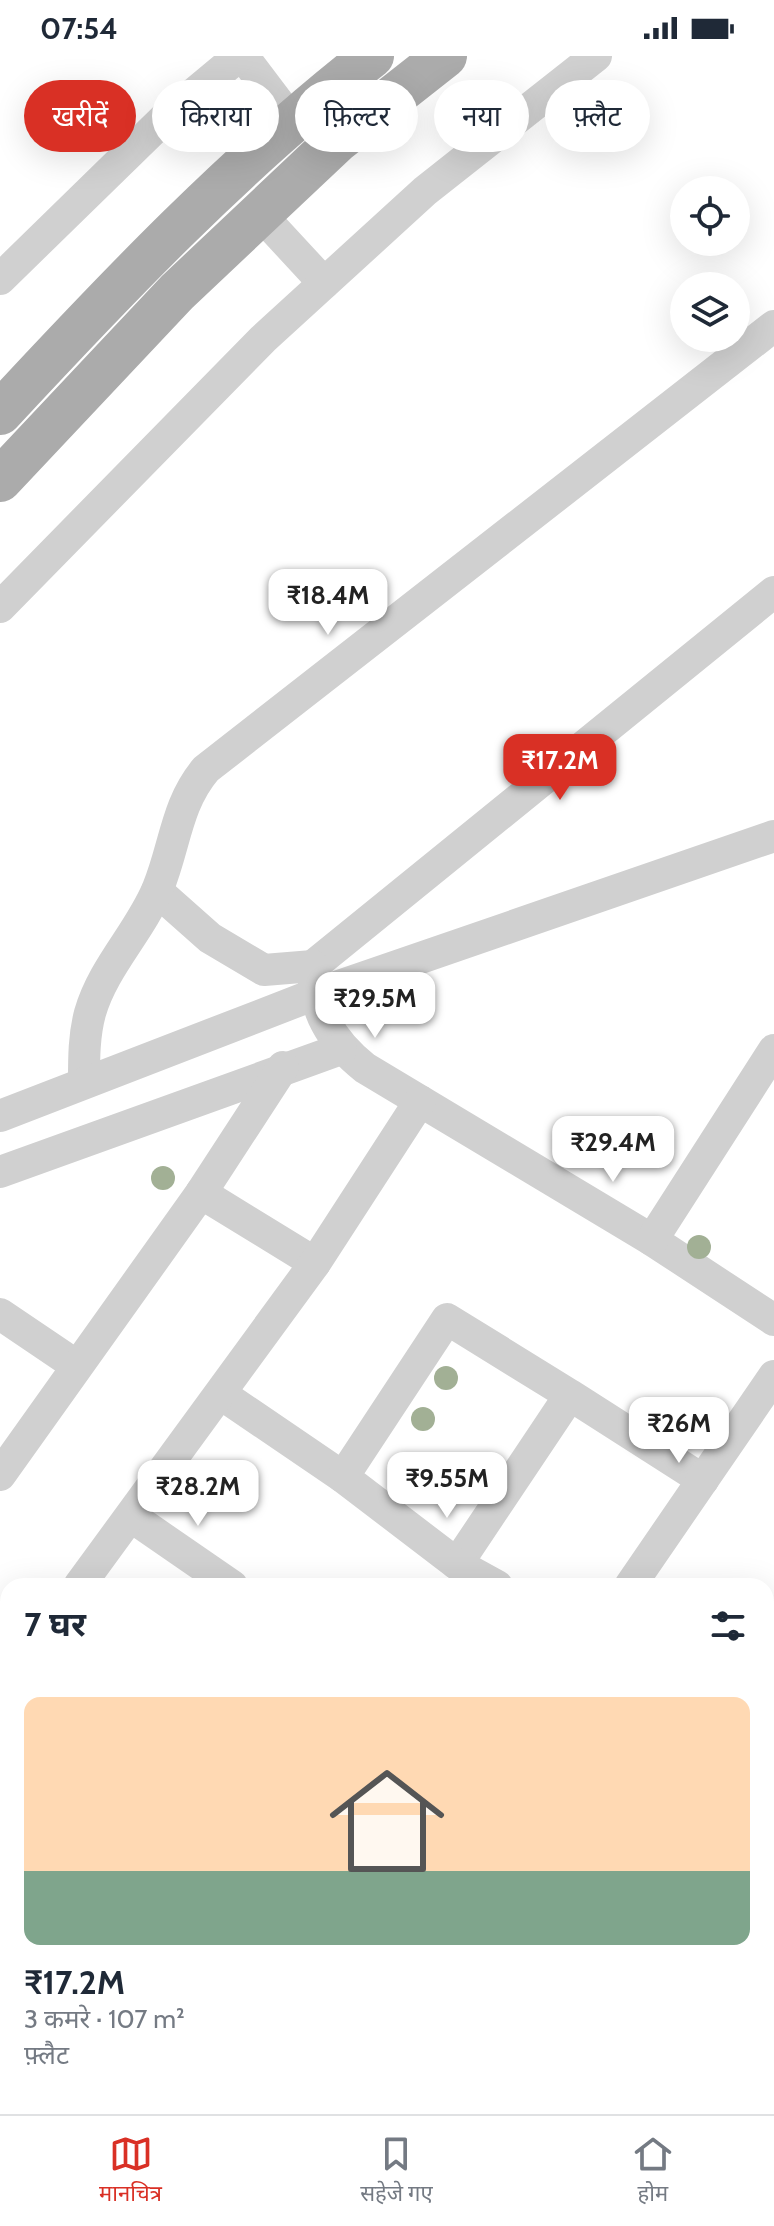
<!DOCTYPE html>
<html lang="hi">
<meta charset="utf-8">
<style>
body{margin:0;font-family:Cabin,"Noto Sans Devanagari",sans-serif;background:#f2f2f3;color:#1f2937;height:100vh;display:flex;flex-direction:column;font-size:30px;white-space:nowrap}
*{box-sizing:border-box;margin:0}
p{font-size:26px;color:#747a83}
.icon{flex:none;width:44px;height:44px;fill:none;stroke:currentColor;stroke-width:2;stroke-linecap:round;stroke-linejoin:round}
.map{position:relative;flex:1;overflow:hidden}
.details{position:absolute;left:0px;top:1522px;width:774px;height:536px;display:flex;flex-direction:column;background:#fff;border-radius:24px 24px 0 0;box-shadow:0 8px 32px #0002}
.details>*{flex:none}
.top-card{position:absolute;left:24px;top:24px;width:726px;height:72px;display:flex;gap:16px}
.tools{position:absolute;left:670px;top:120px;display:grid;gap:16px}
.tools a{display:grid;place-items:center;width:80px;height:80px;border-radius:50%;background:#fff;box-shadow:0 8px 32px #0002;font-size:40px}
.price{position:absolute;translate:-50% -68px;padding:0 18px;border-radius:16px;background:#fff;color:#222;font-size:26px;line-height:52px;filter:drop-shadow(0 2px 4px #0008)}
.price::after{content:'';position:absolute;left:50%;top:48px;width:24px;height:18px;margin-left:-12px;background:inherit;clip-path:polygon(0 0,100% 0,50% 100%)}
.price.current{background:#d93025;color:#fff}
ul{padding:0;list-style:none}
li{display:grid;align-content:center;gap:16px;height:424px;padding:0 24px}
li span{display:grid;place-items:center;height:248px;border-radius:16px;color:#555}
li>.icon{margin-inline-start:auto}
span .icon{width:144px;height:144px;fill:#fffc;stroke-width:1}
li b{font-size:34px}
h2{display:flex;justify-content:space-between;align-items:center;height:96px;padding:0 24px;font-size:34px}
.tag{padding:0 28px;border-radius:36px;background:#fff;box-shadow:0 8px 32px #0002;font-size:28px;line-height:72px}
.tag.current{background:#d93025;color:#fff}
.status{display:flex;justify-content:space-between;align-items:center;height:56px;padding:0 40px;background:#fff;direction:ltr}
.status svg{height:22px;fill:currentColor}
.tab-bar{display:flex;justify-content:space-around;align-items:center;height:112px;border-top:2px solid #e0e1e3;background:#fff;font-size:22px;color:#747a83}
.tab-bar a{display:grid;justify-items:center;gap:4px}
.tab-bar .current{color:#d93025}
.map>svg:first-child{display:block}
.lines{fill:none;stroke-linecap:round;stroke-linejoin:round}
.street{stroke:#d0d0d0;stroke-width:32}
.primary{stroke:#ababab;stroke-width:44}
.tree{fill:#a2b095}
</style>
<div class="status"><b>07:54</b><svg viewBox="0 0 49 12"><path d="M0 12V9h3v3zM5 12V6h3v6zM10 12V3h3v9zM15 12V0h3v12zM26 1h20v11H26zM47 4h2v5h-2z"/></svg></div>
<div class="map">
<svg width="774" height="2058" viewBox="0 0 774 2058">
<rect width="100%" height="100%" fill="#fff"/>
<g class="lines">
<g class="street">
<path d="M 243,0 L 292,65"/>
<path d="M 260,158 L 324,227"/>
<path d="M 0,223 L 167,60 L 239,0"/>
<path d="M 774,536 L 313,910 C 313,954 331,985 365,1012 L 652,1184 L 774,1264"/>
<path d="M 0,551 L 263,283 L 425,135 L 596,0"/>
<path d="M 157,835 L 210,882 L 264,914 L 313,910"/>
<path d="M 84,1025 C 84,1002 84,979 90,957 C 103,911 140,876 158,832 C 175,791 176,748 206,713 L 774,270"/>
<path d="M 0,1060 L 313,939 L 774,780"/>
<path d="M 0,1116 L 341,993"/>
<path d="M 201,1137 L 283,1011"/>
<path d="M 652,1184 L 774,994"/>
<path d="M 0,1258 L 77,1310"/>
<path d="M 221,1338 L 343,1421"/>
<path d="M 570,1339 L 447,1263 L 343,1421 L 457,1508 L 570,1339 L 703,1424"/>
<path d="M 0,1419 L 201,1137 L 315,1207"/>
<path d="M 132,1461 L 232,1530"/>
<path d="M 457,1508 L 497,1530"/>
<path d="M 79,1530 L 315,1207 L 420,1045"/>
<path d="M 630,1530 L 774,1320"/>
<path d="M 766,1601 L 774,1590"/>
<path d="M 0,1634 L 8,1624"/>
<path d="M 766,1708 L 774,1714"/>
<path d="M 0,1736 L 8,1743"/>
<path d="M 766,1873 L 774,1860"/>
<path d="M 766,1897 L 774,1902"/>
<path d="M 462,2058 L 467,2050"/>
<path d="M 643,2058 L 648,2050"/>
</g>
<g class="primary">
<path d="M 0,357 C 117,231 236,106 372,0"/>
<path d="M 0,424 L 177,236 L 337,85 L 445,0"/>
</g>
</g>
<g class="tree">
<circle cx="163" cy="1122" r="12"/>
<circle cx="699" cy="1191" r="12"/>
<circle cx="446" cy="1322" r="12"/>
<circle cx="423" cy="1363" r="12"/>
<circle cx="484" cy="1425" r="12"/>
</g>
</svg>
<div class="tools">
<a><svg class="icon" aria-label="locate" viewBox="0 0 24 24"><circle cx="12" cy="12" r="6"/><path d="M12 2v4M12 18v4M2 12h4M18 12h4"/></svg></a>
<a><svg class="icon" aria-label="layers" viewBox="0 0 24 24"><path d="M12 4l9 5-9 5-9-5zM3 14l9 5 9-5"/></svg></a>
</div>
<b class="price" style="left:328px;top:581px">₹18.4M</b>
<b class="price current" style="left:560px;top:746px">₹17.2M</b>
<b class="price" style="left:375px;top:984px">₹29.5M</b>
<b class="price" style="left:613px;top:1128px">₹29.4M</b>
<b class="price" style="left:679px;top:1409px">₹26M</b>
<b class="price" style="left:447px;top:1464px">₹9.55M</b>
<b class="price" style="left:198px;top:1472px">₹28.2M</b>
<div class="top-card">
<a class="tag current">खरीदें</a>
<a class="tag">किराया</a>
<a class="tag">फ़िल्टर</a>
<a class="tag">नया</a>
<a class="tag">फ़्लैट</a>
</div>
<section class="details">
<h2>7 घर<svg class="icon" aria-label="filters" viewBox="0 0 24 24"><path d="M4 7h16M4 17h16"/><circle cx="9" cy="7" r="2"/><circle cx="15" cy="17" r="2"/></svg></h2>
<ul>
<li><span style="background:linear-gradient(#ffd9b3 70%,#7fa58c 0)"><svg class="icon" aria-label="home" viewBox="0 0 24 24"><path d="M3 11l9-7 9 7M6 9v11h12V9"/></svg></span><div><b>₹17.2M</b><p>3 कमरे · 107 m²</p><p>फ़्लैट</p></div></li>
</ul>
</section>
</div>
<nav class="tab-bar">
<a class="current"><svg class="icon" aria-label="map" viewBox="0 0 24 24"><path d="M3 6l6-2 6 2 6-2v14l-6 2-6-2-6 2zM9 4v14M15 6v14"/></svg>मानचित्र</a>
<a><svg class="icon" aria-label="saved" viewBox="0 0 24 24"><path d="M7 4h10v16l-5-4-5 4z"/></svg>सहेजे गए</a>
<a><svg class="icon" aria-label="home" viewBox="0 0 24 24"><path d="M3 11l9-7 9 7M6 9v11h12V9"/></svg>होम</a>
</nav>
